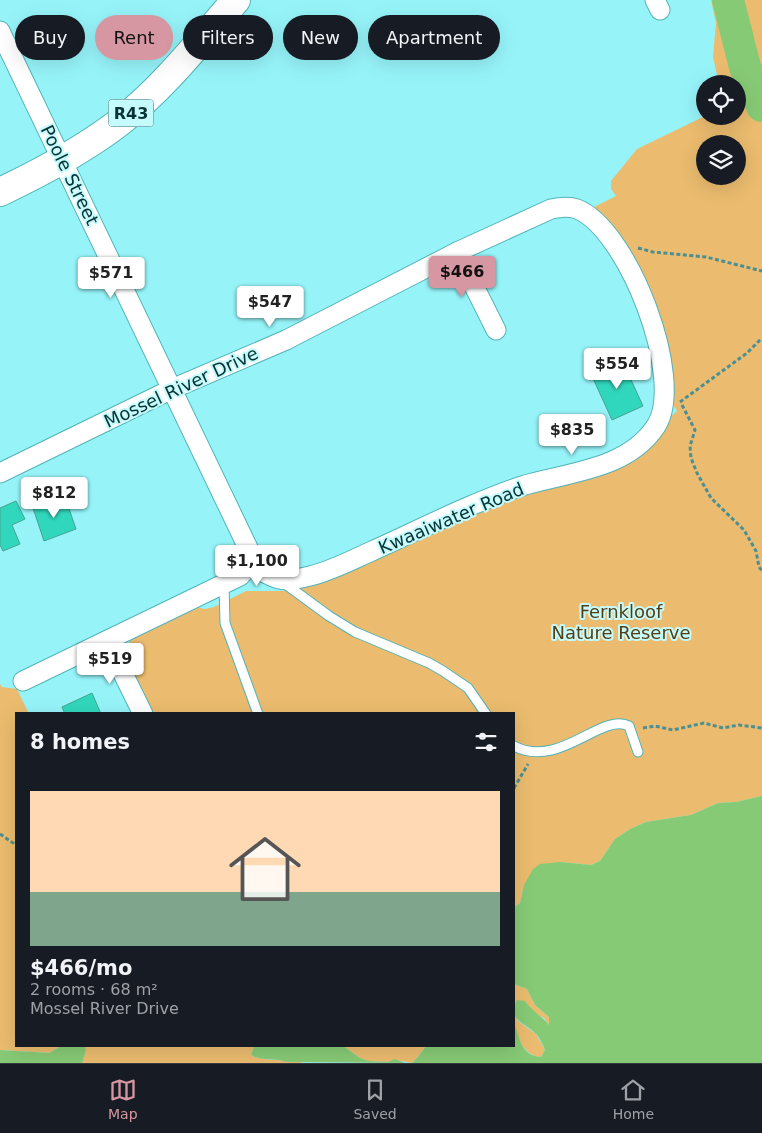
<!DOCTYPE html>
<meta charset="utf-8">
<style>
body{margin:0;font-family:"DejaVu Sans",sans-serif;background:#242831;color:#f1f3f6;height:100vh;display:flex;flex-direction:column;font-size:19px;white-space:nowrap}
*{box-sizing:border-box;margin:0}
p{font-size:16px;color:#9ea1a6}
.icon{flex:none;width:28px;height:28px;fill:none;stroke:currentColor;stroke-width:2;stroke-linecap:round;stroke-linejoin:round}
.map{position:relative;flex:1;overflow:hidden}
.details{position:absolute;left:15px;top:712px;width:500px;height:335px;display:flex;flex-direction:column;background:#171b24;border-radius:0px;box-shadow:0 5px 20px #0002}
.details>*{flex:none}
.guide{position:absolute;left:15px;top:15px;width:500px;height:45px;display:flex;gap:10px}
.tools{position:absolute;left:696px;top:75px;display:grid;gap:10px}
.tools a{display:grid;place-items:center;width:50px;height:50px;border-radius:50%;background:#171b24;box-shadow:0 5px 20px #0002;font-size:25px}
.price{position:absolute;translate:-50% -42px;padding:0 11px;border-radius:5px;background:#fff;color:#222;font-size:16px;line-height:32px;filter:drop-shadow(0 1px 2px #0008)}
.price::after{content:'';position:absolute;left:50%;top:30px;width:15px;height:11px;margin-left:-8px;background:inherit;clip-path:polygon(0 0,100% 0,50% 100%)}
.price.on{background:#d797a2;color:#111}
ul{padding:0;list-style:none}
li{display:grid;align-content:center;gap:10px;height:265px;padding:0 15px}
li span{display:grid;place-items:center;height:155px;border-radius:0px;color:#555}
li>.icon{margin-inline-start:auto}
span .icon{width:90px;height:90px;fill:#fffc;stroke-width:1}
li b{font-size:21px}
h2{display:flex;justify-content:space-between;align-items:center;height:60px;padding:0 15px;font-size:21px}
.tag{padding:0 18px;border-radius:22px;background:#171b24;box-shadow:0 5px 20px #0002;font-size:18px;line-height:45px}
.tag.on{background:#d797a2;color:#111}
.menu{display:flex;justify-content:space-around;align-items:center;height:70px;border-top:1px solid #363941;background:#171b24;font-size:14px;color:#9ea1a6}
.menu a{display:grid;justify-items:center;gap:2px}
.menu .on{color:#d797a2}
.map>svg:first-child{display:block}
.green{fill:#ebbc6f;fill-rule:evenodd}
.water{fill:#87ca75}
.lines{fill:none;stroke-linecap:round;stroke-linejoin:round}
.river{stroke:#87ca75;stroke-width:32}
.building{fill:#31d7bd;stroke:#49a392}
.service-casing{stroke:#53b3b7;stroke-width:11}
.minor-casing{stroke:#53b3b7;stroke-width:21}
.primary-casing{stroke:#53b3b7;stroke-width:30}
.path{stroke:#4c8f92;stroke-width:3;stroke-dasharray:4 2.5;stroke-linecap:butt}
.service{stroke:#fff;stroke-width:9}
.minor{stroke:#fff;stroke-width:19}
.primary{stroke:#fff;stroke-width:28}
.labels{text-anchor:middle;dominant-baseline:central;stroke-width:4;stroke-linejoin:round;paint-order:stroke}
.shield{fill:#c5fbfd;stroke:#416f71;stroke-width:1}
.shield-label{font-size:16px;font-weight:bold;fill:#083335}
.street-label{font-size:18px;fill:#083335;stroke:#c5fbfd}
.park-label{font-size:18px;fill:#553d13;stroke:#c5fbfd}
</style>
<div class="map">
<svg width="762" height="1063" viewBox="0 0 762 1063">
<rect width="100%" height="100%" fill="#96f4f9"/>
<g class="green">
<path d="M 711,0 L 762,0 L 762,796 L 736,802 L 718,803 L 691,815 L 646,822 L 630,829 L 615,839 L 600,861 L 591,865 L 560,862 L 524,885 L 520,903 L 514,907 L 514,714 L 150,714 L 128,674 L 125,652 L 127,645 L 138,633 L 196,607 L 205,609 L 214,607 L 246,591 L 282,591 L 309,584 L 461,514 L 560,481 L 664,423 L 677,411 L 672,403 L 670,384 L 592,208 L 616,196 L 611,189 L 611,181 L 637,149 L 705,116 L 738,116 L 738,84 L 719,84 L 713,57 L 716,23 ZM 705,144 L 738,144 L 738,176 L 705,176 Z"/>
<path d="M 0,684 L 2,687 L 17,689 L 29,714 L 16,714 L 16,1046 L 61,1046 L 49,1053 L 0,1050 Z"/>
<path d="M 514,984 L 527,989 L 535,1005 L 549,1017 L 549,1025 L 544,1018 L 533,1012 L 525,1001 L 514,1006 Z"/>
<path d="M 514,1011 L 518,1021 L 536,1034 L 545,1050 L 541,1057 C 520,1056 514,1028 514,1011 Z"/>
<path d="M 85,1046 L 254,1046 L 251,1055 C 261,1062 290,1059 303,1063 L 82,1063 L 86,1050 Z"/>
<path d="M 343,1046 L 426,1046 L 418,1057 L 412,1063 L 395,1060 L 387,1062 L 368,1061 L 360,1058 Z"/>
</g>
<g class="water">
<path d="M 762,796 L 762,1063 L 412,1063 L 418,1057 L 426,1046 L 514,1046 L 514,1021 C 519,1037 521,1056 541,1057 L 545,1050 C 543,1045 540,1039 537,1035 C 527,1023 506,1021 517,1000 L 525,1001 C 534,1013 541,1015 549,1025 L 549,1017 L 535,1005 L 527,989 L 514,984 L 514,907 L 520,903 L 524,885 L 533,869 L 540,864 L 560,862 L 591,865 L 600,861 L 615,839 L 630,829 L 646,822 L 691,815 L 718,803 L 736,802 Z"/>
<path d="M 61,1046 L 85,1046 L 86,1050 L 82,1063 L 0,1063 L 0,1050 L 49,1053 Z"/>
<path d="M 254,1046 L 343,1046 L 360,1058 L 368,1061 L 387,1062 L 395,1059 L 405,1063 L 286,1062 C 276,1058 260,1061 251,1055 Z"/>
</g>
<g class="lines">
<path class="river" d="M 728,0 L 745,67 L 762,106"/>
</g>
<g class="building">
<path d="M 622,360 L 643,406 L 612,420 L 591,374 Z"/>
<path d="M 65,497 L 76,529 L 44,541 L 33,508 Z"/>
<path d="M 16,501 L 25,519 L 12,525 L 20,544 L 3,551 L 0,545 L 0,508 Z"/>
<path d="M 92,693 L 101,714 L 65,714 L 62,707 Z"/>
</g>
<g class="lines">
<defs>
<g id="service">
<path d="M 284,583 L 329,616 L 355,632 L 429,663 L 443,671 L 468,688 L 486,714"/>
<path d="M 224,584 L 225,623 L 258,714"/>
<path d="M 514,746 C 559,770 601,712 629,726 L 638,752"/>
</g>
<g id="minor">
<path d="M 655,0 L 660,10"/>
<path d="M 0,31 L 249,550 C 251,561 248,568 240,576 L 23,681"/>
<path d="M 457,252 L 496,330"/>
<path d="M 0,473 L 172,389 L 286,340 L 457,252 L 551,209 C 560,207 569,206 577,209 C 628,229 686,380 656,426 C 628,469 570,472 525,485 C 473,502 423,528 372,551 C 352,560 331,571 310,576 C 302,578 287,581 279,579 C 270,577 258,569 249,564"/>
<path d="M 107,641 L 143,714"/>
</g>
<path id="primary" d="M 0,192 C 42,172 84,150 121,121 C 165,86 199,42 236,0"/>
</defs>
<use href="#service" class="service-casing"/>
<use href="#minor" class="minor-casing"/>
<use href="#primary" class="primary-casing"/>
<g class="path">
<path d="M 638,248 L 653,252 L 706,257 L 762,271"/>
<path d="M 680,402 L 747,353 L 762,338"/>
<path d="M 682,405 L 695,430 L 690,446 L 691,458 L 697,473 L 711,498 L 744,530 L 756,551 L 759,567 L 762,571"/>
<path d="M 643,728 L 655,726 L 673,730 L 704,723 L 723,728 L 739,725 L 762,728"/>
<path d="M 514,788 L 528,764"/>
<path d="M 0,834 L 16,845"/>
</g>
<use href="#service" class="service"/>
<use href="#minor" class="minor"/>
<use href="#primary" class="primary"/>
</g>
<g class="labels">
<rect class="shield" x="108.5" y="99.5" width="45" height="27" rx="4"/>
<g class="shield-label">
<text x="131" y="113">R43</text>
</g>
<g class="street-label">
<text transform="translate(70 175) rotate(64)">Poole Street</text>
<text transform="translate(181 387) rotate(-25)">Mossel River Drive</text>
<text transform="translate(451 518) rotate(-23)">Kwaaiwater Road</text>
</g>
<g class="park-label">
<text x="621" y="611">Fernkloof<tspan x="621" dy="21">Nature Reserve</tspan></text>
</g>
</g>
</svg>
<div class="tools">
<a><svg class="icon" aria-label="locate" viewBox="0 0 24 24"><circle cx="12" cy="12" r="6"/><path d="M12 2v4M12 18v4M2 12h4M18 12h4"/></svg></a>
<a><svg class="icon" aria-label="layers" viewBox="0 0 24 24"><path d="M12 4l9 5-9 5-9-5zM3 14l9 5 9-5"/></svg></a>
</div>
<b class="price on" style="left:462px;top:298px">$466</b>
<b class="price" style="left:111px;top:299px">$571</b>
<b class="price" style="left:270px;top:328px">$547</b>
<b class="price" style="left:617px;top:390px">$554</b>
<b class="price" style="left:572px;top:456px">$835</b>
<b class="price" style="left:54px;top:519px">$812</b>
<b class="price" style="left:257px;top:587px">$1,100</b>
<b class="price" style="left:110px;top:685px">$519</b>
<div class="guide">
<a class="tag">Buy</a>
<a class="tag on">Rent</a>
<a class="tag">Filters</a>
<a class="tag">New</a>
<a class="tag">Apartment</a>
</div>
<section class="details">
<h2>8 homes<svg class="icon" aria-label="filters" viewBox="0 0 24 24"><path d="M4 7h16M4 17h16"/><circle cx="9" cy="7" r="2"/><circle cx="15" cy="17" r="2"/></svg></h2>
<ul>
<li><span style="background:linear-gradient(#ffd9b3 65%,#7fa58c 0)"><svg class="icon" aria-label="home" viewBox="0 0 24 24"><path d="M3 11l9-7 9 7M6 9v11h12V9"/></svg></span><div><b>$466/mo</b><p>2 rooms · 68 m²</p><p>Mossel River Drive</p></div></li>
</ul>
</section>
</div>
<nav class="menu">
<a class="on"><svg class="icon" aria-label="map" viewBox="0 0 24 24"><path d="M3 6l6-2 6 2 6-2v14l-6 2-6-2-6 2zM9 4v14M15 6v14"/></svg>Map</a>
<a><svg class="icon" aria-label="saved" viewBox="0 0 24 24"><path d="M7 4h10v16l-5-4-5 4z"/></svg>Saved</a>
<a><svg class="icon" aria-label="home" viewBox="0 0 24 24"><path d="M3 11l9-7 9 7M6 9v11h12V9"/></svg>Home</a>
</nav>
